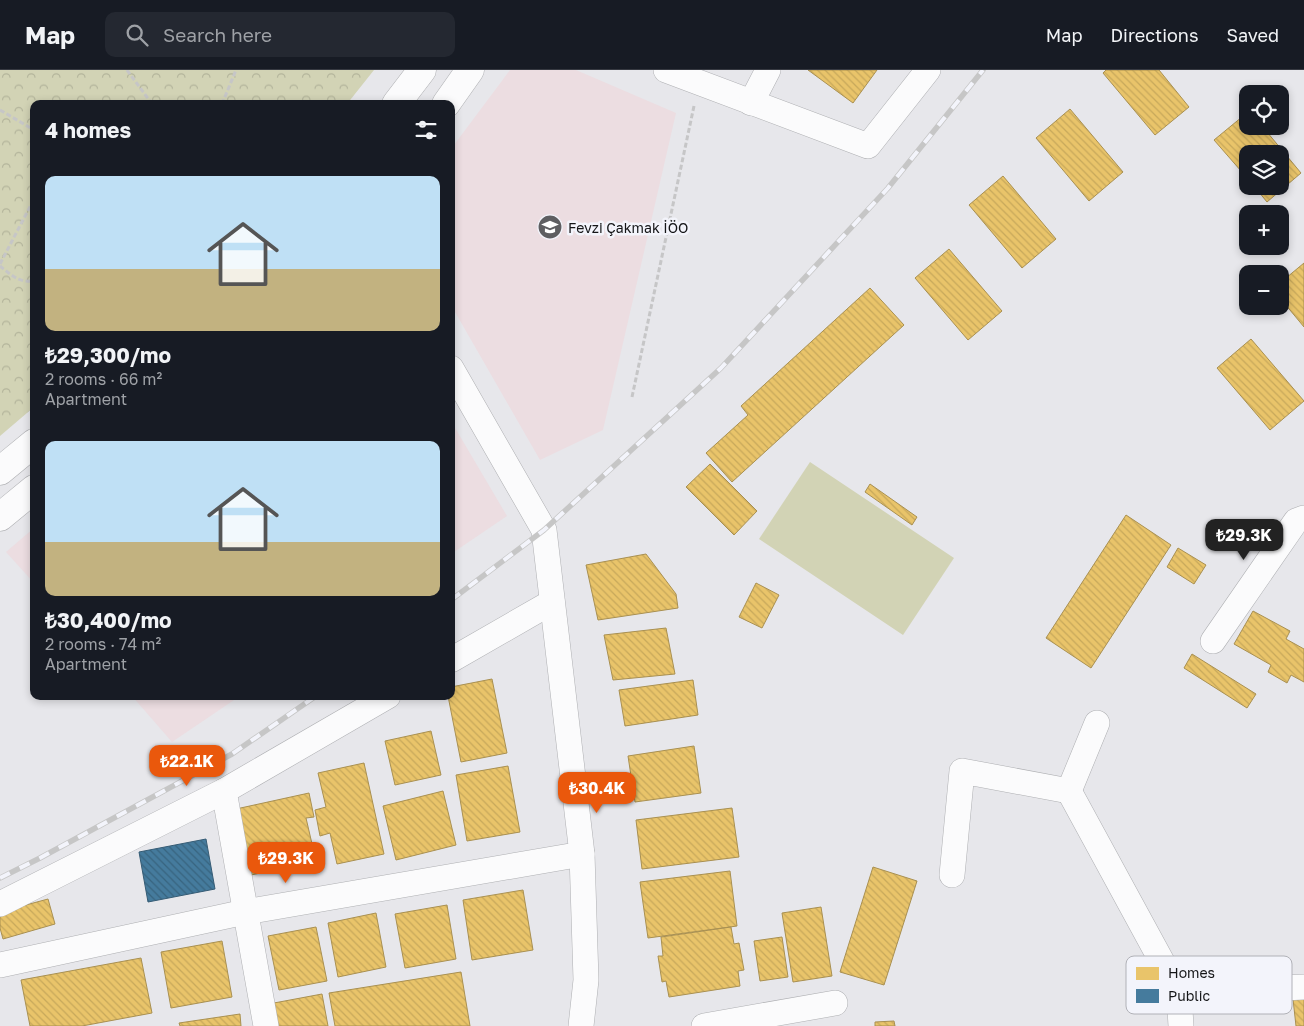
<!DOCTYPE html>
<meta charset="utf-8">
<style>
body{margin:0;font-family:"Golos Text",sans-serif;background:#242831;color:#f1f3f6;height:100vh;display:flex;flex-direction:column;font-size:19px;white-space:nowrap}
*{box-sizing:border-box;margin:0}
p{font-size:16px;color:#9ea1a6}
.icon{flex:none;width:28px;height:28px;fill:none;stroke:currentColor;stroke-width:2;stroke-linecap:round;stroke-linejoin:round}
.map{position:relative;flex:1;overflow:hidden}
.drawer{position:absolute;left:30px;top:30px;width:425px;height:600px;display:flex;flex-direction:column;background:#171b24;border-radius:10px;box-shadow:0 2px 8px #0003}
.drawer>*{flex:none}
.controls{position:absolute;left:1239px;top:15px;display:grid;gap:10px}
.controls a{display:grid;place-items:center;width:50px;height:50px;border-radius:10px;background:#171b24;box-shadow:0 2px 8px #0003;font-size:25px}
.price{position:absolute;translate:-50% -42px;padding:0 11px;border-radius:10px;background:#ea580c;color:#fff;font-size:16px;line-height:32px;filter:drop-shadow(0 1px 2px #0008)}
.price::after{content:'';position:absolute;left:50%;top:30px;width:15px;height:11px;margin-left:-8px;background:inherit;clip-path:polygon(0 0,100% 0,50% 100%)}
.price.active{background:#222;color:#fff}
ul{padding:0;list-style:none}
li{display:grid;align-content:center;gap:10px;height:265px;padding:0 15px}
li span{display:grid;place-items:center;height:155px;border-radius:10px;color:#555}
li>.icon{margin-inline-start:auto}
span .icon{width:90px;height:90px;fill:#fffc;stroke-width:1}
li b{font-size:21px}
h2{display:flex;justify-content:space-between;align-items:center;height:60px;padding:0 15px;font-size:21px}
header{display:flex;align-items:center;gap:30px;box-sizing:border-box;height:70px;padding:0 25px;background:#171b24;border-bottom:1px solid #363941}
header strong{font-size:24px}
nav{display:flex;gap:28px;margin-inline-start:auto;font-size:18px}
.search{width:350px;height:45px;background:#242831;display:flex;align-items:center;gap:12px;box-sizing:border-box;padding:0 18px;border-radius:10px;color:#9ea1a6;font-size:19px}
.map>svg:first-child{display:block}
.education{fill:#ecdde1}
.park{fill:url(#park-crowns)}
.garden{fill:#d2d3b5}
.homes{fill:url(#homes-back-hatch);stroke:#a99051}
.public{fill:url(#public-back-hatch);stroke:#365c75}
.lines{fill:none;stroke-linecap:round;stroke-linejoin:round}
.minor-casing{stroke:#aeafb2;stroke-width:26}
.major-casing{stroke:#aeafb2;stroke-width:29}
.path{stroke:#c6c6c7;stroke-width:3;stroke-dasharray:5 2.5;stroke-linecap:butt}
.minor{stroke:#fbfbfc;stroke-width:25}
.major{stroke:#fbfbfc;stroke-width:28}
.rail-casing{stroke:#c6c6c6;stroke-width:5.5}
.rail{stroke:#f3f4fb;stroke-width:4;stroke-dasharray:11;stroke-linecap:butt}
.labels{text-anchor:middle;dominant-baseline:central;stroke-width:5;stroke-linejoin:round;paint-order:stroke}
.poi-label{font-size:14px;fill:#141517;stroke:#f3f4fb;text-anchor:start}
.key{fill:#f3f4fb;stroke:#b0b1b7;stroke-width:1}
.key-label{font-size:14px;fill:#141517}
</style>
<header>
<strong>Map</strong>
<div class="search"><svg class="icon" aria-label="search" viewBox="0 0 24 24"><circle cx="10" cy="10" r="6"/><path d="M15 15l6 6"/></svg>Search here</div>
<nav><a>Map</a><a>Directions</a><a>Saved</a></nav>
</header>
<div class="map">
<svg width="1304" height="956" viewBox="0 0 1304 956">
<defs>
<pattern id="park-crowns" width="20" height="18" patternUnits="userSpaceOnUse" patternTransform="scale(1.25)"><rect width="20" height="18" fill="#d2d3b5"/><path d="M2 6a3 3 0 1 1 6 0M12 15a3 3 0 1 1 6 0" fill="none" stroke="#b3b49b"/></pattern>
<pattern id="homes-back-hatch" width="6" height="6" patternUnits="userSpaceOnUse" patternTransform="scale(1.25)"><rect width="6" height="6" fill="#e9c46a"/><path d="M-1 5l2 2M0 0l6 6M5-1l2 2" fill="none" stroke="#c7a85b"/></pattern>
<pattern id="public-back-hatch" width="6" height="6" patternUnits="userSpaceOnUse" patternTransform="scale(1.25)"><rect width="6" height="6" fill="#457b9d"/><path d="M-1 5l2 2M0 0l6 6M5-1l2 2" fill="none" stroke="#38647f"/></pattern>
</defs>
<rect width="100%" height="100%" fill="#e7e7eb"/>
<g class="education">
<path d="M 510,0 L 576,0 L 676,43 L 603,360 L 540,390 L 451,235 L 451,79 Z"/>
<path d="M 451,351 L 507,446 L 451,484 Z"/>
<path d="M 34,458 L 34,513 L 6,482 Z"/>
<path d="M 132,626 L 240,626 L 172,672 Z"/>
</g>
<path class="park" d="M 0,0 L 374,0 L 347,34 L 34,34 L 34,337 L 0,366 Z"/>
<path class="garden" d="M 810,392 L 954,488 L 903,565 L 759,469 Z"/>
<g class="homes">
<path d="M 808,0 L 877,0 L 853,33 Z"/>
<path d="M 1106,0 L 1159,0 L 1189,37 L 1155,65 L 1103,3 Z"/>
<path d="M 1070,39 L 1123,102 L 1089,131 L 1036,68 Z"/>
<path d="M 1248,42 L 1248,56 L 1262,56 L 1301,103 L 1267,132 L 1254,116 L 1280,116 L 1280,84 L 1248,84 L 1248,109 L 1214,70 Z"/>
<path d="M 1003,106 L 1056,169 L 1022,198 L 969,135 Z"/>
<path d="M 949,179 L 1002,241 L 968,270 L 915,208 Z"/>
<path d="M 1304,193 L 1304,257 L 1280,228 L 1280,213 Z"/>
<path d="M 870,218 L 904,255 L 732,412 L 706,383 L 748,345 L 741,336 Z"/>
<path d="M 1251,269 L 1304,331 L 1270,360 L 1217,298 Z"/>
<path d="M 710,394 L 757,441 L 734,465 L 686,417 Z"/>
<path d="M 870,414 L 917,447 L 912,455 L 865,422 Z"/>
<path d="M 1126,445 L 1171,475 L 1091,598 L 1046,568 Z"/>
<path d="M 1178,478 L 1206,495 L 1194,514 L 1167,497 Z"/>
<path d="M 646,484 L 676,524 L 678,538 L 598,550 L 586,495 Z"/>
<path d="M 756,513 L 779,525 L 762,558 L 739,547 Z"/>
<path d="M 1253,541 L 1290,561 L 1286,569 L 1304,579 L 1304,612 L 1291,605 L 1287,613 L 1268,602 L 1271,595 L 1234,574 Z"/>
<path d="M 666,558 L 675,604 L 613,610 L 604,565 Z"/>
<path d="M 1192,584 L 1256,624 L 1247,638 L 1184,598 Z"/>
<path d="M 492,609 L 507,683 L 461,692 L 448,626 L 451,626 L 451,617 Z"/>
<path d="M 693,610 L 698,645 L 625,656 L 619,620 Z"/>
<path d="M 431,661 L 441,705 L 395,715 L 385,671 Z"/>
<path d="M 694,676 L 701,723 L 635,732 L 628,686 Z"/>
<path d="M 364,693 L 384,784 L 337,794 L 330,763 L 320,766 L 315,740 L 326,737 L 318,703 Z"/>
<path d="M 508,696 L 520,762 L 467,771 L 456,705 Z"/>
<path d="M 443,721 L 456,775 L 396,790 L 383,736 Z"/>
<path d="M 309,723 L 314,747 L 306,748 L 316,791 L 251,805 L 236,739 Z"/>
<path d="M 732,738 L 739,787 L 642,799 L 636,750 Z"/>
<path d="M 873,797 L 917,811 L 884,915 L 840,902 Z"/>
<path d="M 730,801 L 737,856 L 648,868 L 640,812 Z"/>
<path d="M 523,820 L 533,880 L 472,890 L 463,830 Z"/>
<path d="M 48,829 L 55,854 L 3,869 L 0,858 L 0,842 Z"/>
<path d="M 447,835 L 456,889 L 405,898 L 395,844 Z"/>
<path d="M 821,837 L 832,906 L 793,912 L 782,843 Z"/>
<path d="M 376,843 L 386,897 L 338,907 L 328,853 Z"/>
<path d="M 316,857 L 327,911 L 279,920 L 268,866 Z"/>
<path d="M 731,857 L 734,874 L 739,873 L 744,900 L 738,901 L 740,916 L 669,927 L 666,911 L 662,912 L 658,886 L 663,886 L 661,867 Z"/>
<path d="M 782,867 L 788,907 L 760,911 L 754,871 Z"/>
<path d="M 222,871 L 232,927 L 171,938 L 161,882 Z"/>
<path d="M 141,888 L 152,943 L 82,956 L 30,956 L 21,910 Z"/>
<path d="M 461,902 L 470,956 L 335,956 L 329,923 Z"/>
<path d="M 322,924 L 328,956 L 278,956 L 274,933 Z"/>
<path d="M 1304,927 L 1304,956 L 1296,956 L 1293,929 Z"/>
<path d="M 240,944 L 241,956 L 180,956 L 179,953 Z"/>
<path d="M 894,951 L 895,956 L 875,956 L 875,952 Z"/>
</g>
<path class="public" d="M 206,769 L 215,819 L 148,832 L 139,782 Z"/>
<g class="lines">
<defs>
<g id="minor">
<path d="M 666,0 L 868,76 L 928,0"/>
<path d="M 751,33 L 768,0"/>
<path d="M 451,298 L 544,460 L 582,784 L 586,910 L 581,956"/>
<path d="M 1213,571 L 1296,451 L 1304,448"/>
<path d="M 451,590 L 552,532"/>
<path d="M 224,721 L 266,956"/>
<path d="M 1069,721 L 1179,923 L 1181,956"/>
<path d="M 1069,721 L 1097,653"/>
<path d="M 952,805 L 962,701 L 1069,721"/>
<path d="M 0,834 L 224,721 L 388,626"/>
<path d="M 0,895 L 245,842 L 582,784"/>
<path d="M 1179,923 L 1304,917"/>
<path d="M 704,956 L 835,933"/>
</g>
<g id="major">
<path d="M 396,34 L 422,0"/>
<path d="M 446,34 L 470,0"/>
<path d="M 0,401 L 34,373"/>
<path d="M 0,447 L 34,419"/>
</g>
</defs>
<use href="#minor" class="minor-casing"/>
<use href="#major" class="major-casing"/>
<g class="path">
<path d="M 127,0 L 152,34"/>
<path d="M 222,34 L 236,0"/>
<path d="M 0,40 L 34,60"/>
<path d="M 0,194 L 34,129"/>
<path d="M 0,196 C 9,203 21,215 34,210"/>
<path d="M 632,327 L 694,36"/>
</g>
<use href="#minor" class="minor"/>
<use href="#major" class="major"/>
<defs>
<g id="rail">
<path d="M 451,530 L 544,460 L 721,298 L 888,118 L 983,0"/>
<path d="M 0,808 L 40,788 L 232,684 L 316,626"/>
</g>
</defs>
<use href="#rail" class="rail-casing"/>
<use href="#rail" class="rail"/>
</g>
<defs>
<symbol id="school-disc" viewBox="-11 -11 22 22"><circle r="9.5" fill="#5e5e61" stroke="#f3f4fb"/><path d="M0-5L7-2L0 1L-7-2ZM-4 1L0 2.5L4 1V4Q0 6-4 4Z" fill="#fff"/></symbol>
</defs>
<g fill-rule="evenodd">
<use href="#school-disc" x="536" y="143" width="28" height="28"/>
</g>
<g class="labels">
<g class="poi-label">
<text x="568" y="157">Fevzi Çakmak İÖO</text>
</g>
</g>
<rect x="1126" y="886" width="166" height="58" rx="8" class="key"/>
<rect x="1136" y="897" width="23" height="13" fill="#e9c46a"/>
<rect x="1136" y="919" width="23" height="14" fill="#457b9d"/>
<g class="key-label">
<text x="1168" y="908">Homes</text>
<text x="1168" y="931">Public</text>
</g>
</svg>
<div class="controls">
<a><svg class="icon" aria-label="locate" viewBox="0 0 24 24"><circle cx="12" cy="12" r="6"/><path d="M12 2v4M12 18v4M2 12h4M18 12h4"/></svg></a>
<a><svg class="icon" aria-label="layers" viewBox="0 0 24 24"><path d="M12 4l9 5-9 5-9-5zM3 14l9 5 9-5"/></svg></a>
<a>+</a>
<a>−</a>
</div>
<b class="price active" style="left:1244px;top:491px">₺29.3K</b>
<b class="price" style="left:187px;top:717px">₺22.1K</b>
<b class="price" style="left:597px;top:744px">₺30.4K</b>
<b class="price" style="left:286px;top:814px">₺29.3K</b>
<section class="drawer">
<h2>4 homes<svg class="icon" aria-label="filters" viewBox="0 0 24 24"><path d="M4 7h16M4 17h16"/><circle cx="9" cy="7" r="2"/><circle cx="15" cy="17" r="2"/></svg></h2>
<ul>
<li><span style="background:linear-gradient(#bfe0f5 60%,#c2b280 0)"><svg class="icon" aria-label="home" viewBox="0 0 24 24"><path d="M3 11l9-7 9 7M6 9v11h12V9"/></svg></span><div><b>₺29,300/mo</b><p>2 rooms · 66 m²</p><p>Apartment</p></div></li>
<li><span style="background:linear-gradient(#bfe0f5 65%,#c2b280 0)"><svg class="icon" aria-label="home" viewBox="0 0 24 24"><path d="M3 11l9-7 9 7M6 9v11h12V9"/></svg></span><div><b>₺30,400/mo</b><p>2 rooms · 74 m²</p><p>Apartment</p></div></li>
</ul>
</section>
</div>
